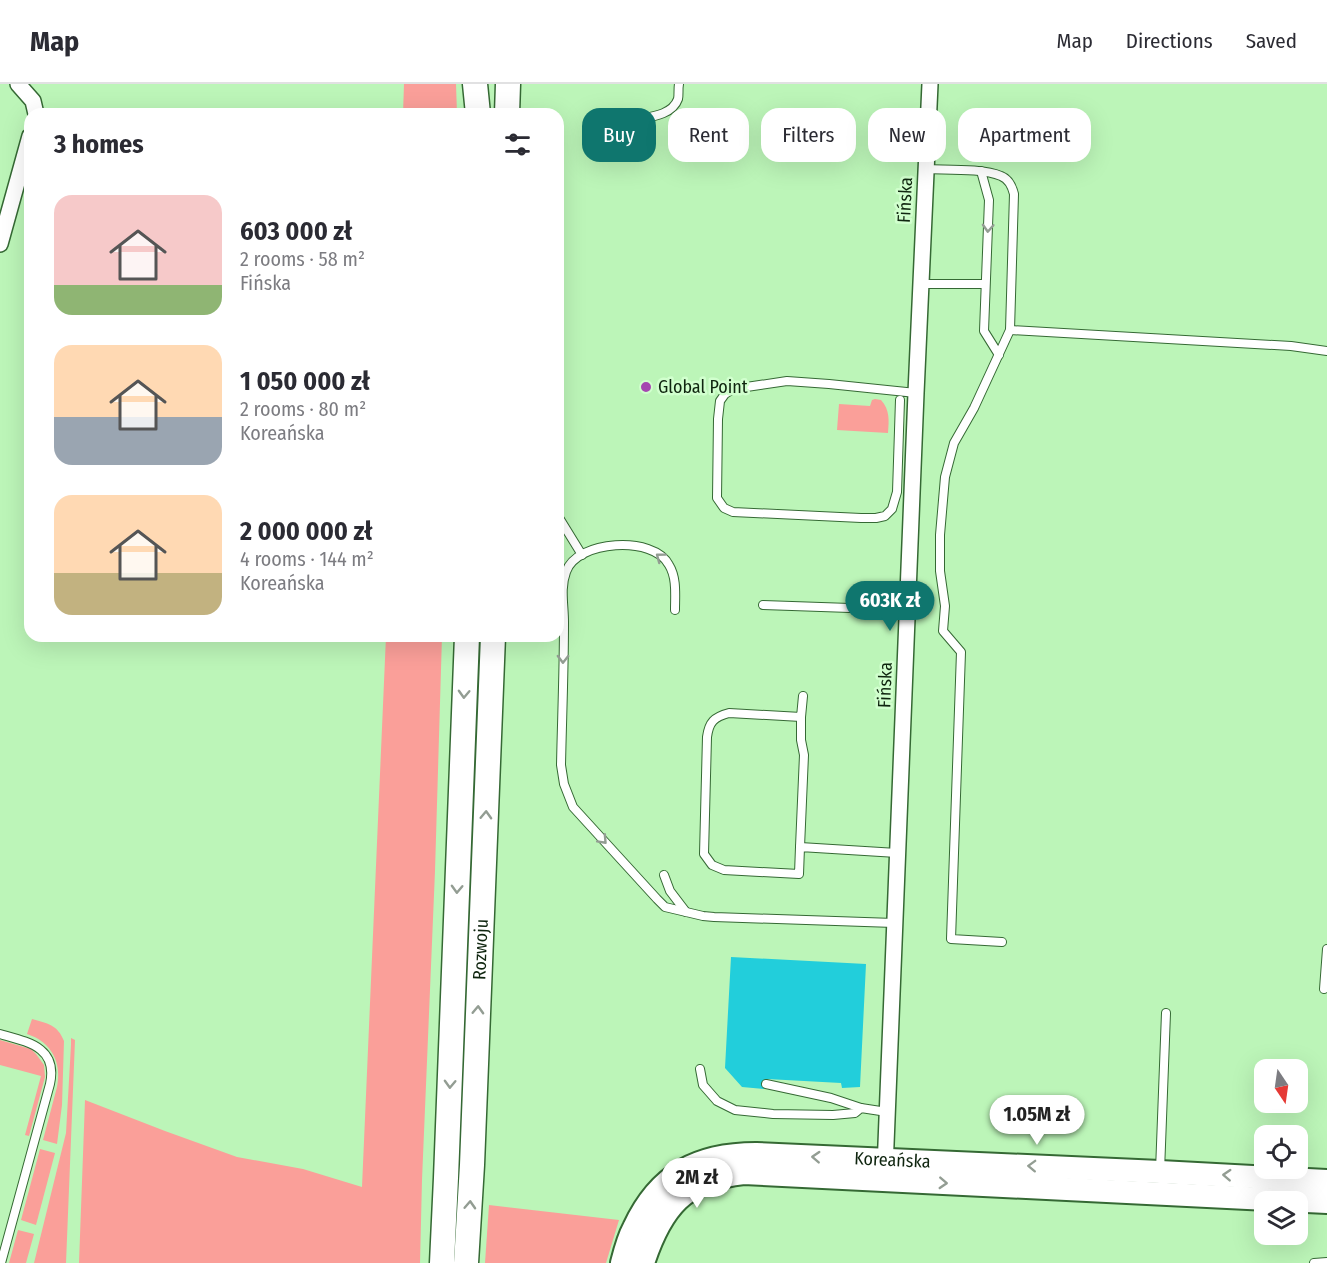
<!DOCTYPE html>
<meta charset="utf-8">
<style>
body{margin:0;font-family:"Fira Sans Condensed",sans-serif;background:#f2f2f3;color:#2b2b33;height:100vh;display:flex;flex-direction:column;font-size:22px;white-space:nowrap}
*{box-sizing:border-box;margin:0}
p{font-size:20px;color:#7c7c81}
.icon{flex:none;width:33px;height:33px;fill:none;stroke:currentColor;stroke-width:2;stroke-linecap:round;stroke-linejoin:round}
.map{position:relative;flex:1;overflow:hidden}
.details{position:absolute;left:24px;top:24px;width:540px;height:534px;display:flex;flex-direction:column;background:#fff;border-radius:18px;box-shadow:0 6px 24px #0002}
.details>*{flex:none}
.hud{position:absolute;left:582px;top:24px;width:570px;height:54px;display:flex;gap:12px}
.needle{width:39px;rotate:167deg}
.tools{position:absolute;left:1254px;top:975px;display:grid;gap:12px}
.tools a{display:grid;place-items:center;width:54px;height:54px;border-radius:12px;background:#fff;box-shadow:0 6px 24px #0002;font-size:30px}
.price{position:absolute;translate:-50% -51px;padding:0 14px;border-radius:21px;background:#fff;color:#222;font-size:20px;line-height:39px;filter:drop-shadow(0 2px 3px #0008)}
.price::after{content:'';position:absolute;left:50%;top:36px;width:18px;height:14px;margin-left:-9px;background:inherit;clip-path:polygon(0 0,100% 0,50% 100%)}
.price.active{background:#0f766e;color:#fff}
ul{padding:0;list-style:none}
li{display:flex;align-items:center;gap:18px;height:150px;padding:0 30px}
li span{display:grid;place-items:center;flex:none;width:168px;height:120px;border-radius:18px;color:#555}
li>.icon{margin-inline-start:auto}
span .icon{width:72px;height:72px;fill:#fffc;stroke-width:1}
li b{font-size:26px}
h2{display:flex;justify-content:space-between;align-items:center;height:72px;padding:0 30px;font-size:26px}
.tag{padding:0 21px;border-radius:18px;background:#fff;box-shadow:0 6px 24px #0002;font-size:21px;line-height:54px}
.tag.active{background:#0f766e;color:#fff}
header{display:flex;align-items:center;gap:36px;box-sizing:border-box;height:84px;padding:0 30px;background:#fff;border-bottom:2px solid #e1e1e2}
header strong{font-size:28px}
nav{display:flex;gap:33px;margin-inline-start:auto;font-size:21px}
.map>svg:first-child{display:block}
.green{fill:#fa9f99}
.water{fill:#22cedb}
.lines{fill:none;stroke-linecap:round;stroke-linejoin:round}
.lane-casing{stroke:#356934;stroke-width:10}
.street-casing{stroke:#356934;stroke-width:18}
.secondary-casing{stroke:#356934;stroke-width:26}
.primary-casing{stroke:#356934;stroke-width:27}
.lane{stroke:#fff;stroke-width:8}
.street{stroke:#fff;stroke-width:15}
.secondary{stroke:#fff;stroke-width:22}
.primary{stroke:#fff;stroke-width:24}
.oneway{stroke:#939d93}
.poi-dot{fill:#a547b0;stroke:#d1ffce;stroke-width:2}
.labels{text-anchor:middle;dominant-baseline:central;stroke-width:5;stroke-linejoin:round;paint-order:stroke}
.street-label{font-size:18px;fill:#0f250f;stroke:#d1ffce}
.poi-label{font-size:18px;fill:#0f250f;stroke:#d1ffce;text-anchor:start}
</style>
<header>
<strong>Map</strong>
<nav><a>Map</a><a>Directions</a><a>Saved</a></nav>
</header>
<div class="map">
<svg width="1327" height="1179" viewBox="0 0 1327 1179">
<rect width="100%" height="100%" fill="#bcf5b8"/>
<g class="green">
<path d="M 404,0 L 456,0 L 457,30 L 403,30 Z"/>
<path d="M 875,315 L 881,316 C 890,326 889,336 888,349 L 837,346 L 839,320 L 870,322 L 872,316 Z"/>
<path d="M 386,552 L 442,552 L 435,787 L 422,1096 L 420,1179 L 79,1179 L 85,1016 L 165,1047 L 237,1073 L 303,1085 L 362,1103 Z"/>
<path d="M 32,935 C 47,939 58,941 64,957 L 62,1021 L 57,1060 L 43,1056 L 57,1003 C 62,979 52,958 27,950 Z"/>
<path d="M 71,954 L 75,956 L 66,1179 L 34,1179 L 66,1049 L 71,961 Z"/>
<path d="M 0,956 L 31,965 L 36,970 L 44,981 L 45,993 L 29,1052 L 25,1051 L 41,992 L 0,981 Z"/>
<path d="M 40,1065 L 55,1069 L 36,1141 L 21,1136 Z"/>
<path d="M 489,1121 L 619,1136 L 606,1179 L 485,1179 Z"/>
<path d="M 18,1146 L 34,1150 L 26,1179 L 9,1179 Z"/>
</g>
<path class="water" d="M 731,873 L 866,880 L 860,1003 L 842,1004 L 841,999 L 767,995 L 764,1005 L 742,1003 L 725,984 Z"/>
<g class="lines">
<defs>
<g id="lane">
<path d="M 634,36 C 648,33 672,32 678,15 C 679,11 678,5 679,0"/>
<path d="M 926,85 C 946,86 983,84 1001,92 C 1009,95 1012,102 1014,110 L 1010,246 L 974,324 L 954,359 L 945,393 L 940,451 L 940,487 L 945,522 L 943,547 L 961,568 L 951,855 L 1002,858"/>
<path d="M 981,87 L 989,116 L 984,247 L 999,271"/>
<path d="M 921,200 L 985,200"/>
<path d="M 1010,246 L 1291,262 L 1327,267"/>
<path d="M 900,316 L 897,408 L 892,425 L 885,432 L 876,434 L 861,434 L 733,428 L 724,424 L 717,414 L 718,335 L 720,317 L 725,310 L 733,305 L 787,297 L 829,300 L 916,309"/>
<path d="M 558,432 L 582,471"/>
<path d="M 763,521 L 908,526"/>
<path d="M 675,526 C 675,511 677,494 669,481 C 654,451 576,456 566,488 C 560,504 564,521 564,538 C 564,586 562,633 561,681 L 564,700 L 573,723 L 657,815 L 665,823 L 703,832 L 714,833 L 894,839"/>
<path d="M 803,612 L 801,633 L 729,629 C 714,633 709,638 707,653 L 704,770 L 712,781 L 724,786 L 799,790 L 800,763 L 897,769"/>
<path d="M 800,763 L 804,671 L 801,656 L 801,633"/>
<path d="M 664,791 L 670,807 L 686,828"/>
<path d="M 1324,905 L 1327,865"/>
<path d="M 0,950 C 28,958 58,963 50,1000 L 1,1179"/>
<path d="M 700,985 L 703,1001 L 717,1017 L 735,1026 L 773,1030 L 833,1031 L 855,1029 L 861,1024 L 887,1028"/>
<path d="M 766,1000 L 831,1014 L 861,1024"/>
<path d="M 1160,1087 L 1166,929"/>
<path d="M 1314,1179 L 1327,1178"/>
</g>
<g id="street">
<path d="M 18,0 L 33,17 L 36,30"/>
<path d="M 0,160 L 30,52"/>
<path d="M 885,1085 L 916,309 L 930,0"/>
</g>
<g id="secondary">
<path id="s1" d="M 622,1179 C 625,1167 628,1155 634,1144 C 659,1090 698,1070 756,1070 L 1160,1088 L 1327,1097"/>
<path d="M 643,1179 C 661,1124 684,1095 744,1089 L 1327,1118"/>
</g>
<g id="primary">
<path d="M 475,0 L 478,30"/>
<path d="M 507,30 L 508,0"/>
<path d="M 442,1179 L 446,1094 L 467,552"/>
<path id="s2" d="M 466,1179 L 472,1081 L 493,552"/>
</g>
</defs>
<use href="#lane" class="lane-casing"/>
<use href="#street" class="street-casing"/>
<use href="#secondary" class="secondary-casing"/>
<use href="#primary" class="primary-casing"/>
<use href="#lane" class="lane"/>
<use href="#street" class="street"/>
<use href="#secondary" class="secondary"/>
<use href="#primary" class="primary"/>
</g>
<defs><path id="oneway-chevron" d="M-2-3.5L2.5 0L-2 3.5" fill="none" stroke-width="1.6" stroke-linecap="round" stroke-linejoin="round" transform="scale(1.5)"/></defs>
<g class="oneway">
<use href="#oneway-chevron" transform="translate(988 144) rotate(93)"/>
<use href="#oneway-chevron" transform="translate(660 473) rotate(-143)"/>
<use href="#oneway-chevron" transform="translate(563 575) rotate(91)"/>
<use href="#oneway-chevron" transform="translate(464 610) rotate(92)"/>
<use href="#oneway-chevron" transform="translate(486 731) rotate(-88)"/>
<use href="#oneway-chevron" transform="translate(603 756) rotate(47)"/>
<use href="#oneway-chevron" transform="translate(457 805) rotate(92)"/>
<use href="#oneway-chevron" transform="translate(478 926) rotate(-88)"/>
<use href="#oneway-chevron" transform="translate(450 1000) rotate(92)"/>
<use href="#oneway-chevron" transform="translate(816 1073) rotate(-177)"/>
<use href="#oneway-chevron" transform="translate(1032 1082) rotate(-178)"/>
<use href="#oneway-chevron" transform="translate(1227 1091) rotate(-177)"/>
<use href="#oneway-chevron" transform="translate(943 1099) rotate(3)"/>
<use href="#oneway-chevron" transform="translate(470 1121) rotate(-87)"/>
</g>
<circle class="poi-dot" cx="646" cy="303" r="6"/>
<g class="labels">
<g class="street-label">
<text transform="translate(905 116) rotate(-87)">Fińska</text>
<text transform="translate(885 601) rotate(-88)">Fińska</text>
<text stroke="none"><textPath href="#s2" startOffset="314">Rozwoju</textPath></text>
<text stroke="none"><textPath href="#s1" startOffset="326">Koreańska</textPath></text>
</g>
<g class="poi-label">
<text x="658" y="303">Global Point</text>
</g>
</g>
</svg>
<div class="tools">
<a><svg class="needle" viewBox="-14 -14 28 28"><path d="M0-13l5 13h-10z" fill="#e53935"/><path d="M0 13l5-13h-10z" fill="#7c7c81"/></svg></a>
<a><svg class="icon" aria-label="locate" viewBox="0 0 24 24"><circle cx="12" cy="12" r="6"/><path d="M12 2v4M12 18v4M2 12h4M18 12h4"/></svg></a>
<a><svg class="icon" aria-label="layers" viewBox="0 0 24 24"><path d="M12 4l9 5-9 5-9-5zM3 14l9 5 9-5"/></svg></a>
</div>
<b class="price active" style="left:890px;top:548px">603K zł</b>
<b class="price" style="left:1037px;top:1062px">1.05M zł</b>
<b class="price" style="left:697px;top:1125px">2M zł</b>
<div class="hud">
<a class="tag active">Buy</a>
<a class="tag">Rent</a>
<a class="tag">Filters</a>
<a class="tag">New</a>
<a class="tag">Apartment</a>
</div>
<section class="details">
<h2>3 homes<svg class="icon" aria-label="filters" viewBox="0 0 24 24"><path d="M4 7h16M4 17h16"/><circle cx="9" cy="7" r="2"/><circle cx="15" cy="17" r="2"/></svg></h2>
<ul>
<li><span style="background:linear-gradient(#f6c9c9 75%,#8fb573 0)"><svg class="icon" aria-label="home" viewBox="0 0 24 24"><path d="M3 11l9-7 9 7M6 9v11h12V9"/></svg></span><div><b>603 000 zł</b><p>2 rooms · 58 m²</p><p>Fińska</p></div></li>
<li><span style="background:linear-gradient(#ffd9b3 60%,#9aa5b1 0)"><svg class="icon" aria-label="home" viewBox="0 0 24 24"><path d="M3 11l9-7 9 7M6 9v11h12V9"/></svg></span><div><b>1 050 000 zł</b><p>2 rooms · 80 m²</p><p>Koreańska</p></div></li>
<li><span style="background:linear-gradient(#ffd9b3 65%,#c2b280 0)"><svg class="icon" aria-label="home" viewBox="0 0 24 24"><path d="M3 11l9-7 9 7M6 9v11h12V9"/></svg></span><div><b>2 000 000 zł</b><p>4 rooms · 144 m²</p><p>Koreańska</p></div></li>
</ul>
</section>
</div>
